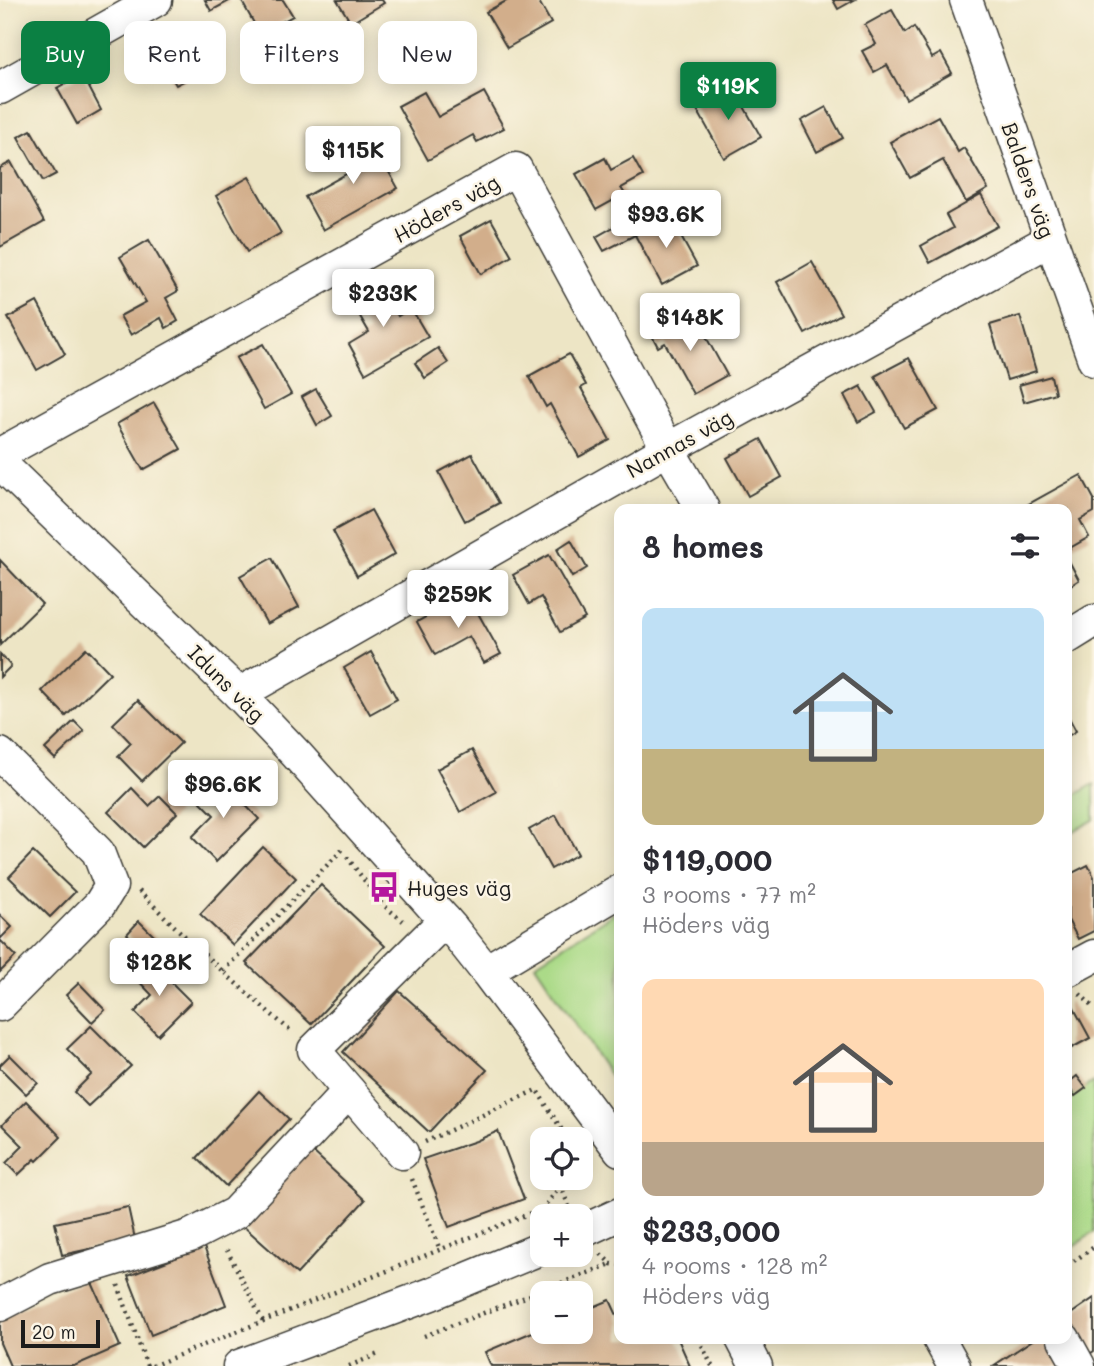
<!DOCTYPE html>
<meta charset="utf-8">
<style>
body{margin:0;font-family:Mali,sans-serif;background:#f7f7f7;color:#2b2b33;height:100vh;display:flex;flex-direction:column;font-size:26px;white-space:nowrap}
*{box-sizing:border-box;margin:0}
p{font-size:23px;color:#7c7c81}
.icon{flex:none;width:38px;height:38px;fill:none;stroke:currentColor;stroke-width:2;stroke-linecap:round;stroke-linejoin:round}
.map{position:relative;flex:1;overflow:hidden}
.panel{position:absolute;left:614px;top:504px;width:458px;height:840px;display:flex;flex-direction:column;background:#fff;border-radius:14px;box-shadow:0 4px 18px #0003}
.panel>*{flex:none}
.hud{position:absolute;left:21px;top:21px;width:488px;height:63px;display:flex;gap:14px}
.controls{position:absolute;left:530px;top:1127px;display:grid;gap:14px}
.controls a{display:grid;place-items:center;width:63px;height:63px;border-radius:14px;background:#fff;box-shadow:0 4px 18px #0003;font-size:35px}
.scale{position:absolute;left:21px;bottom:18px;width:79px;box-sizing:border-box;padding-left:7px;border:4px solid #1c1c1c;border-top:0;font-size:19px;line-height:24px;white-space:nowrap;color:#1c1c1c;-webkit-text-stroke:5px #fcf5e5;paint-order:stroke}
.price{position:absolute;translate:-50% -60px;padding:0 16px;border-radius:7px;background:#fff;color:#222;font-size:23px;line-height:46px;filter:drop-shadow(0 2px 4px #0008)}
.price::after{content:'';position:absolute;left:50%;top:42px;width:21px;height:16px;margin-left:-10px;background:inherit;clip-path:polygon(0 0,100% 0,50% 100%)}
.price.current{background:#0b8043;color:#fff}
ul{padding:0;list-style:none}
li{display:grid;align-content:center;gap:14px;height:371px;padding:0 28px}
li span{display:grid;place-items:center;height:217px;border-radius:14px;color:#555}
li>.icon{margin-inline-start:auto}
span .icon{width:126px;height:126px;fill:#fffc;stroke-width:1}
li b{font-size:30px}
h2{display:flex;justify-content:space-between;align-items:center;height:84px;padding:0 28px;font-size:30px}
.chip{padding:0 24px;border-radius:14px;background:#fff;box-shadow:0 4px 18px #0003;font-size:24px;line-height:63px}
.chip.current{background:#0b8043;color:#fff}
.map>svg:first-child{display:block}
.green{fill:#abda88;stroke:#647b52;stroke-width:2}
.building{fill:#d2ae8b}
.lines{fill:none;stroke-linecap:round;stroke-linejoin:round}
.minor-casing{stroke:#3b3a35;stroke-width:35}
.path{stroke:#3b3a35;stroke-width:4.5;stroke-dasharray:2 5;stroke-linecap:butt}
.minor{stroke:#fff;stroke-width:32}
.labels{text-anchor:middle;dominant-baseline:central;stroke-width:5;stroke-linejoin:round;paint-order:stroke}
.street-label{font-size:21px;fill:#1c1c1c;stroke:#fcf5e5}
.poi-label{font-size:21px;fill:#1c1c1c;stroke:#fcf5e5;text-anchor:start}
</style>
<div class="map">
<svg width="1094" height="1366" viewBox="0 0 1094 1366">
<rect width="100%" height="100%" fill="#fcf5e5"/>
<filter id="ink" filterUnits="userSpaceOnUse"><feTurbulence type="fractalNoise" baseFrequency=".0143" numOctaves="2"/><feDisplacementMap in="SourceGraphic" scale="14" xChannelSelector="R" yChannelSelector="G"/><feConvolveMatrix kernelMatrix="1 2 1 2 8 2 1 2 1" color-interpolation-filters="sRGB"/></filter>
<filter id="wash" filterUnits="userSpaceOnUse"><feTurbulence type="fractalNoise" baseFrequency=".00686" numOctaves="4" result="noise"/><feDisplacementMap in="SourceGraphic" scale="28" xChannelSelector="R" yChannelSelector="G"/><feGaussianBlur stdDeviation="1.57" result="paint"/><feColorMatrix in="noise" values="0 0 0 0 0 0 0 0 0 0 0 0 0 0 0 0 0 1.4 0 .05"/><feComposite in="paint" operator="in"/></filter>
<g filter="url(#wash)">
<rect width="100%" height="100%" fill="#ede5c5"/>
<g class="green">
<path d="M 1094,784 L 1094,820 L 1068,834 L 1068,799 Z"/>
<path d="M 614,913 L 620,922 L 619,1089 L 535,964 Z"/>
<path d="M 1094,1082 L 1094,1232 L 1068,1250 L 1068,1096 Z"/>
</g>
<g id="blocks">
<g class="building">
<path d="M 205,0 L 231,0 L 211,11 Z"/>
<path d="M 241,0 L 283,0 L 293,16 L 260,34 Z"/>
<path d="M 337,0 L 382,0 L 384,3 L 351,23 Z"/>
<path d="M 508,0 L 538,0 L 551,23 L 507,48 L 486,12 Z"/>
<path d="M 833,0 L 854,0 L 838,9 Z"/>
<path d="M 892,10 L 905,33 L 914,27 L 932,58 L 941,53 L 952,73 L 906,99 L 887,65 L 874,72 L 862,51 L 876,44 L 865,25 Z"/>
<path d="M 185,30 L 207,69 L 176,85 L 154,47 Z"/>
<path d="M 82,74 L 101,110 L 77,124 L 57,88 Z"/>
<path d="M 732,85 L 761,137 L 724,158 L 695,106 Z"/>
<path d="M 424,92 L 438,117 L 484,92 L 504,128 L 477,142 L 473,135 L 428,160 L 398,106 Z"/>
<path d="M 826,107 L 843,138 L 817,152 L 801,121 Z"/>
<path d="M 938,116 L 958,152 L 964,148 L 988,189 L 966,202 L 943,160 L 910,178 L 890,142 Z"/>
<path d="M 31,130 L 56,174 L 43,181 L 18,137 Z"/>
<path d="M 369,137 L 398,188 L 323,230 L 305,197 L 355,169 L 345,150 Z"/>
<path d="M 605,158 L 611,170 L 633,158 L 643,176 L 621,188 L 625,194 L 596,210 L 576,174 Z"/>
<path d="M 11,162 L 44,222 L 0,247 L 0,168 Z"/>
<path d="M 249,177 L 281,233 L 247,252 L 216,196 Z"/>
<path d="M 981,195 L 998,226 L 930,263 L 921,246 L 953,228 L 946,215 Z"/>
<path d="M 669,215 L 697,266 L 662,285 L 635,235 Z"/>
<path d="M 491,219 L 512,256 L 481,274 L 460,236 Z"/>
<path d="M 626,220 L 635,235 L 604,251 L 596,237 Z"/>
<path d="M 149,240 L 178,291 L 166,298 L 178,321 L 166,328 L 161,318 L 131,335 L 120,316 L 146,302 L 120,257 Z"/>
<path d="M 812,262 L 841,314 L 805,334 L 777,282 Z"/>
<path d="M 378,282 L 398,316 L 411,308 L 428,337 L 365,373 L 349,344 L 369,332 L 350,299 Z"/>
<path d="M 37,302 L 65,354 L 37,370 L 8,318 Z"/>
<path d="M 675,316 L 684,332 L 699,324 L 727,375 L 693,394 L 665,343 L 658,347 L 649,330 Z"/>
<path d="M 1020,316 L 1036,371 L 1007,380 L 990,325 Z"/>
<path d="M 263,344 L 291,394 L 264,409 L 236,358 Z"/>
<path d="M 438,348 L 448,363 L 425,378 L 415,363 Z"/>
<path d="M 569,354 L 586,385 L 581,388 L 610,440 L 579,457 L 550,404 L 546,407 L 529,376 Z"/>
<path d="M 909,358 L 938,410 L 904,428 L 875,376 Z"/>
<path d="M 1051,376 L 1055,393 L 1024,402 L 1019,385 Z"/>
<path d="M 861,386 L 876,412 L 858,422 L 844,395 Z"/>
<path d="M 316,389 L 332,416 L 317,425 L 302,397 Z"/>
<path d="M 154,403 L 181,449 L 143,470 L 117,424 Z"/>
<path d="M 761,439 L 782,477 L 748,496 L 727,458 Z"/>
<path d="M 472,454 L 499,503 L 465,521 L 439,472 Z"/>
<path d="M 1081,475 L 1094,499 L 1094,512 L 1080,520 L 1089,537 L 1068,549 L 1068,509 L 1029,509 L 1027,505 Z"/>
<path d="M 371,510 L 395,554 L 357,576 L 333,531 Z"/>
<path d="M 571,540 L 587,568 L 572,577 L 557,549 Z"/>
<path d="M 549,555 L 585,618 L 560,632 L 541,597 L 529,604 L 513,575 Z"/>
<path d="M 272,558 L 299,607 L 267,624 L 240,576 Z"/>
<path d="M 1068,559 L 1079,580 L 1068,587 Z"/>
<path d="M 0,560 L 42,604 L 0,645 Z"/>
<path d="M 470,599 L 501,654 L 484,663 L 469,636 L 435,655 L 417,622 L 451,603 L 454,608 Z"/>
<path d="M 86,648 L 110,673 L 66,716 L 42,691 Z"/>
<path d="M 371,652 L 397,699 L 370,714 L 344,668 Z"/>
<path d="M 0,654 L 11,666 L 0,677 Z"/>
<path d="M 138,700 L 181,743 L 142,781 L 118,756 L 131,743 L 113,724 Z"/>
<path d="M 1068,716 L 1076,731 L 1068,736 Z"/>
<path d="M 74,721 L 84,731 L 55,759 L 45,749 Z"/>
<path d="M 472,750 L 496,792 L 460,812 L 437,769 Z"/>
<path d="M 219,778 L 259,819 L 216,862 L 192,837 L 214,815 L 198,799 Z"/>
<path d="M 132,788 L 149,806 L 160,796 L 177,813 L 143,847 L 108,812 Z"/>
<path d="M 556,815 L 578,854 L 551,869 L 529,830 Z"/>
<path d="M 263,847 L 296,878 L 233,945 L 200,914 Z"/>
<path d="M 33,852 L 75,892 L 50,917 L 9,877 Z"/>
<path d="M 1088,865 L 1094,877 L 1094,931 L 1078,939 L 1068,920 L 1068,875 Z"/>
<path d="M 321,885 L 385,946 L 311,1024 L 246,963 Z"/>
<path d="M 0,915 L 12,927 L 0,939 Z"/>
<path d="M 139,921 L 164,946 L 151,958 L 127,934 Z"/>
<path d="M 0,940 L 16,956 L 0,972 Z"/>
<path d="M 148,959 L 191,1002 L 158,1035 L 135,1012 L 152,995 L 132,974 Z"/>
<path d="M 79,983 L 105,1010 L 92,1022 L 66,995 Z"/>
<path d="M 399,991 L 487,1070 L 429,1132 L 343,1052 Z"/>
<path d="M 1070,1001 L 1090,1038 L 1068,1050 L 1068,1002 Z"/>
<path d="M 91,1026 L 131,1066 L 88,1106 L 74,1092 L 92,1074 L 67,1049 Z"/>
<path d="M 10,1055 L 38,1083 L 26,1094 L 0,1068 L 0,1065 Z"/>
<path d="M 1077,1076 L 1086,1088 L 1075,1096 L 1068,1086 L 1068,1083 Z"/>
<path d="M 259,1091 L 289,1119 L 226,1186 L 197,1158 Z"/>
<path d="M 26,1101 L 61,1137 L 37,1161 L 35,1159 L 18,1175 L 6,1163 L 23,1146 L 2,1125 Z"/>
<path d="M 498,1131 L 524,1199 L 449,1227 L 423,1159 L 476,1141 Z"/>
<path d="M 311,1150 L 365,1200 L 297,1274 L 242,1225 Z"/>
<path d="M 128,1207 L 135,1239 L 62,1255 L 55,1223 Z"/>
<path d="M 204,1247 L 226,1305 L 151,1335 L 128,1276 Z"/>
<path d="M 90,1278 L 120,1346 L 74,1366 L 10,1366 L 0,1343 L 0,1318 Z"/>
<path d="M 1094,1298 L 1094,1351 L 1088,1355 L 1068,1324 L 1068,1316 Z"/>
<path d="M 610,1300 L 620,1322 L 620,1339 L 678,1339 L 690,1366 L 491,1366 L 485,1352 L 542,1328 L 542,1332 L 581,1332 L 581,1312 Z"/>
<path d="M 1034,1339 L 1051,1339 L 1070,1366 L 993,1366 Z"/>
</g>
</g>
</g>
<g filter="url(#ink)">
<use href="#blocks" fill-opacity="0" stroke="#3b3a35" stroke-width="2"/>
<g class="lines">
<defs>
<g id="minor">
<path d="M 966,0 L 1094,360"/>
<path d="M 0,88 L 156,0"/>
<path d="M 0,454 L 516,169 L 668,449 L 703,509"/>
<path d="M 0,463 L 239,694 L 297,755 L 452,928 L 486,971 L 620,1150"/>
<path d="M 1068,637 L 1094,621"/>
<path d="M 239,694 L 668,449 L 1050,240"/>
<path d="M 0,754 L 98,852 L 111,886 L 100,904 L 0,1005"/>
<path d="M 1068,970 L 1094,956"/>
<path d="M 486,971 L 620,891"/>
<path d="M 402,1153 L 314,1050 L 445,920"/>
<path d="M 581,1232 L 620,1214"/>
<path d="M 0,1305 L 50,1279 L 190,1236 L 235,1213 L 349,1091"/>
<path d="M 742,1339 L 756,1366"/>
<path d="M 939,1339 L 954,1366"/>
<path d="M 1064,1339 L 1079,1366"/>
<path d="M 239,1366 L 431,1294 L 542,1248"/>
</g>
</defs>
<use href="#minor" class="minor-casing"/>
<g class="path">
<path d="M 347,857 L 382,904 L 403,921"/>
<path d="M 139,891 C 188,941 239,987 292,1032"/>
<path d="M 223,971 L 344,848"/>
<path d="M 1080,994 L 1094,1008"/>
<path d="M 538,1092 L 565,1135 L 565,1139"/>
<path d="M 425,1142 L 536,1090"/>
<path d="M 562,1178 L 561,1186 L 569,1207"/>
<path d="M 412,1179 L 440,1250"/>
<path d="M 227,1250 L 263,1321"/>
<path d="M 601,1254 L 611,1264 L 620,1265"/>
<path d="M 1068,1265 L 1094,1247"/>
<path d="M 118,1285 L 147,1366"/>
<path d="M 424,1336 L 611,1264"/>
<path d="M 699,1339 L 712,1366"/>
<path d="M 152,1366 L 543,1208 L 561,1186"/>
<path d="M 349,1366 L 381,1353"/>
</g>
<use href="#minor" class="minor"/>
</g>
</g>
<defs>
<symbol id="bus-bare" viewBox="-9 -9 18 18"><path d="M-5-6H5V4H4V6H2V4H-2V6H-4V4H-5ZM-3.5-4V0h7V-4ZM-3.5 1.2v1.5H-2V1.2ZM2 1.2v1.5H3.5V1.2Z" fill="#b5179e" stroke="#fcf5e5" stroke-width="2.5" paint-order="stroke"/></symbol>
</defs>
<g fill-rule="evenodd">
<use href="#bus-bare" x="362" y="865" width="44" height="44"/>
</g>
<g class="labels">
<g class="street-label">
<text transform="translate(1029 180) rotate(71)">Balders väg</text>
<text transform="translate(446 208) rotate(-29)">Höders väg</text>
<text transform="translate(679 443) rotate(-29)">Nannas väg</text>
<text transform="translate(227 683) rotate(45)">Iduns väg</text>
</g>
<g class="poi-label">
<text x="407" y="887">Huges väg</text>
</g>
</g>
</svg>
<div class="controls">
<a><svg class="icon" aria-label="locate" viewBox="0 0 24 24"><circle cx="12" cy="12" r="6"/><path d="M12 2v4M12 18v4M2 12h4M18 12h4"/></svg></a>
<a>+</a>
<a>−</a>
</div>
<div class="scale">20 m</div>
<b class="price current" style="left:728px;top:122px">$119K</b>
<b class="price" style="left:353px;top:186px">$115K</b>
<b class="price" style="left:666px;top:250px">$93.6K</b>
<b class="price" style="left:383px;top:329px">$233K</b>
<b class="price" style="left:690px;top:353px">$148K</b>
<b class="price" style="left:458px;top:630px">$259K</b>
<b class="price" style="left:223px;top:820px">$96.6K</b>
<b class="price" style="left:159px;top:998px">$128K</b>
<div class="hud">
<a class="chip current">Buy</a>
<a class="chip">Rent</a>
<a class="chip">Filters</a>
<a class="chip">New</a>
</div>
<section class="panel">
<h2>8 homes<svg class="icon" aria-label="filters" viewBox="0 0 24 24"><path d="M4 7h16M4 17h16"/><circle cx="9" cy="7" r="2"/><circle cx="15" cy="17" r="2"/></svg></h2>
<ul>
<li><span style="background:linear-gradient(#bfe0f5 65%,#c2b280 0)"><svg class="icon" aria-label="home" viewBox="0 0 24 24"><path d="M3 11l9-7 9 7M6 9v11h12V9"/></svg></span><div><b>$119,000</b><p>3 rooms · 77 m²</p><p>Höders väg</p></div></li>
<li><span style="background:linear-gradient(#ffd9b3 75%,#b9a48a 0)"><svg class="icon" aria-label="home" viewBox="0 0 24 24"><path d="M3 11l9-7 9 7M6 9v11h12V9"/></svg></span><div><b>$233,000</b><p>4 rooms · 128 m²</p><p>Höders väg</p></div></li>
</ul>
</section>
</div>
